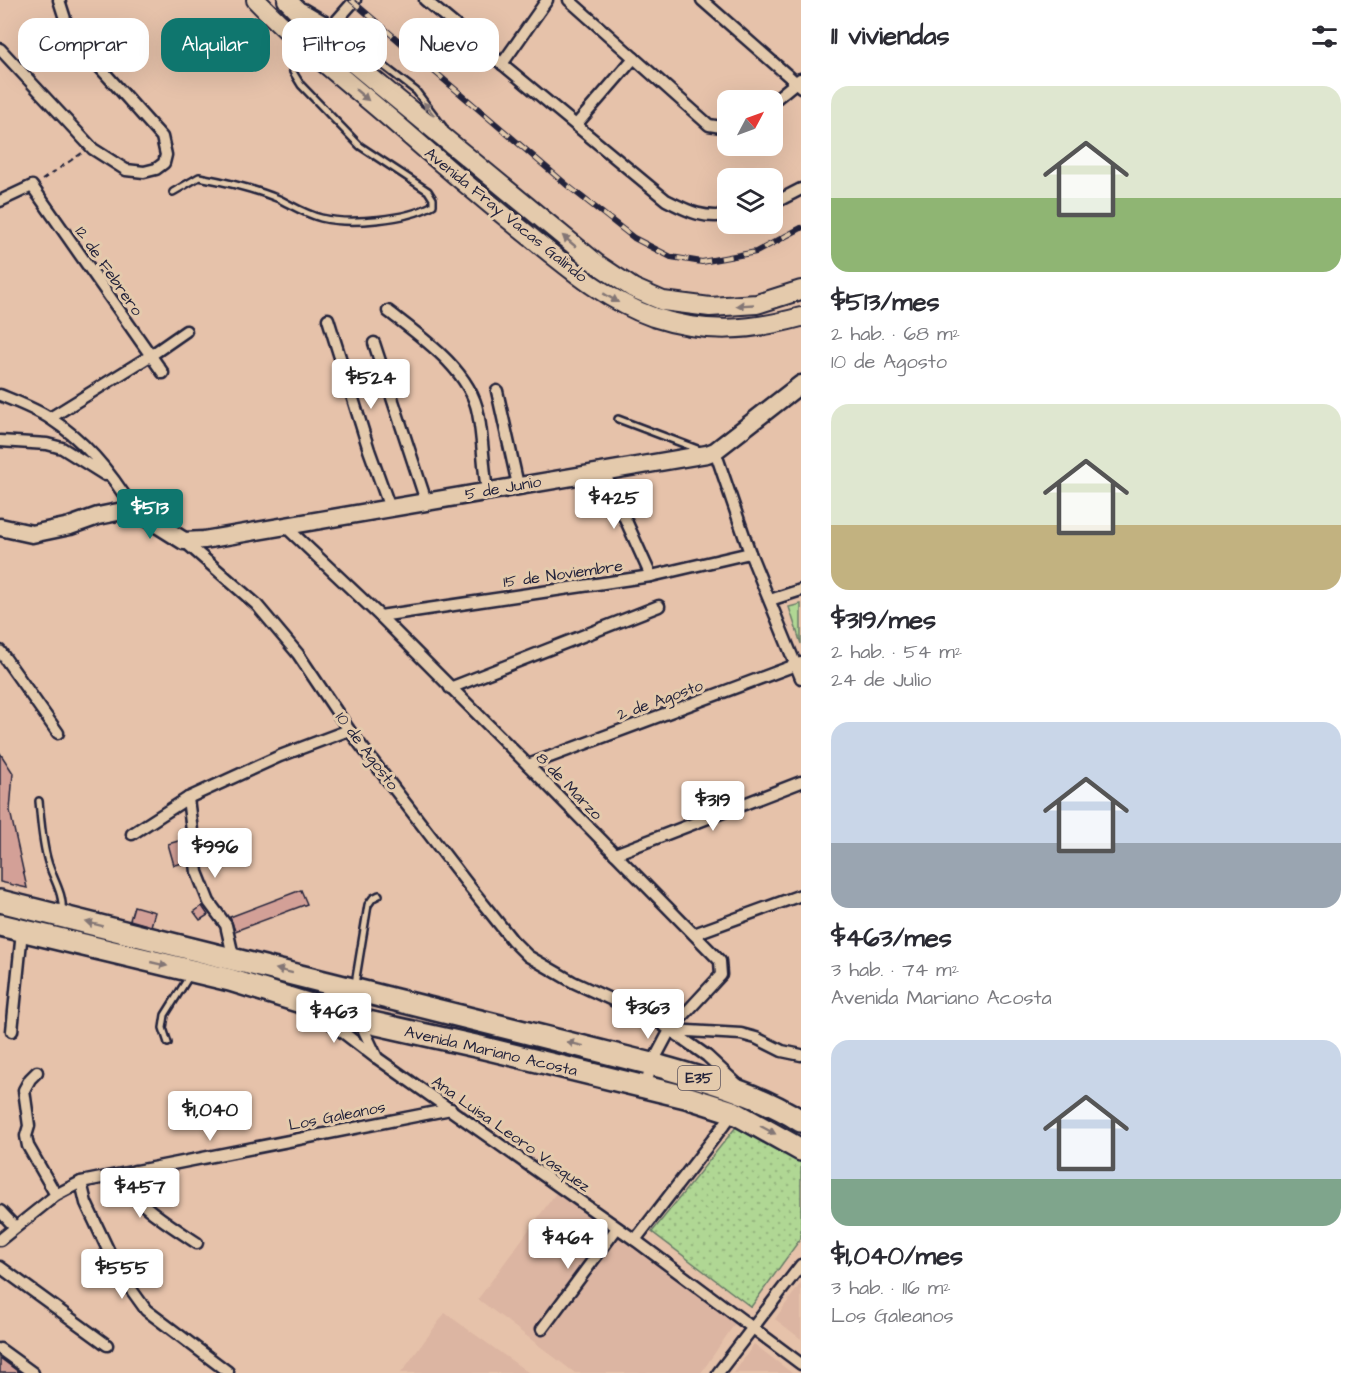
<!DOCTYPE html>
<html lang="es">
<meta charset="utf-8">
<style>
body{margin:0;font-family:"Architects Daughter",sans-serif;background:#f7f7f7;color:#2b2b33;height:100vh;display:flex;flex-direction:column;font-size:22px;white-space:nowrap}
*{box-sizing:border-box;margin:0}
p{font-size:20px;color:#7c7c81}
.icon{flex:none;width:33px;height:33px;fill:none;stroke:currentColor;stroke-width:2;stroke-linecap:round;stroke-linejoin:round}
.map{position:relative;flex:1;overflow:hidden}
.details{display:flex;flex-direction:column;background:#fff;width:570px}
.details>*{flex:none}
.guide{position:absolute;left:18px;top:18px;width:570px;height:54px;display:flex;gap:12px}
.needle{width:39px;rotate:49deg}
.controls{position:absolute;left:717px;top:90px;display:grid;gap:12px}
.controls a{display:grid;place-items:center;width:66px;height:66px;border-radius:12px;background:#fff;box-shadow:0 6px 24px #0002;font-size:30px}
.price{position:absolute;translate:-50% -51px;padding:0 14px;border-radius:6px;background:#fff;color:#222;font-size:20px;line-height:39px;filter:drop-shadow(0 2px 3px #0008)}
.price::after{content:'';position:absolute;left:50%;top:36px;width:18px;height:14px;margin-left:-9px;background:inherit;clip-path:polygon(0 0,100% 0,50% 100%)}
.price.current{background:#0f766e;color:#fff}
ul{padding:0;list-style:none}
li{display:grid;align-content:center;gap:12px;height:318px;padding:0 30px}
li span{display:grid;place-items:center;height:186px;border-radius:18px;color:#555}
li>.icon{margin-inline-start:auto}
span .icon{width:108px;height:108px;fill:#fffc;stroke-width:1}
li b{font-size:26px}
h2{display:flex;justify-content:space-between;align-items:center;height:72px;padding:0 30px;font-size:26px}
.chip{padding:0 21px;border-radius:18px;background:#fff;box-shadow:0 6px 24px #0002;font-size:21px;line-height:54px}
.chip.current{background:#0f766e;color:#fff}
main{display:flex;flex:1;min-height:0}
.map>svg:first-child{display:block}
.built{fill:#dcb5a2}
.grass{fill:url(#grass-dots);stroke:#697c68;stroke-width:1.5}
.garden{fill:#b0d794;stroke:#697c68;stroke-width:1.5}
.building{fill:#d3a097;stroke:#22223b;stroke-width:1.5}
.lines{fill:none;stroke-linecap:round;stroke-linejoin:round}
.lane-casing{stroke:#22223b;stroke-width:10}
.street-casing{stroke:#22223b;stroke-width:15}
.secondary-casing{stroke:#22223b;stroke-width:21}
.primary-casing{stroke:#22223b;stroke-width:22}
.highway-casing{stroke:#22223b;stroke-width:26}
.path{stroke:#22223b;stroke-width:2;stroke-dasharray:6 4.5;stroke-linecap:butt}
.lane{stroke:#e4caac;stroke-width:5}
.street{stroke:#e4caac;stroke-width:10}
.secondary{stroke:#e4caac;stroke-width:16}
.primary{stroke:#e4caac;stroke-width:18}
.highway{stroke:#e4caac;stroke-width:21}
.rail-casing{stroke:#22223b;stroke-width:6}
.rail{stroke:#e4caac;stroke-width:4;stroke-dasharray:11;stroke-linecap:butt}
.oneway{fill:#837674}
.labels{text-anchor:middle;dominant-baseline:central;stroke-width:6;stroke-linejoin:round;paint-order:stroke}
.shield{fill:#e4caac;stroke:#5c545d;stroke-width:1.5}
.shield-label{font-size:15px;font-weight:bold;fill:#22223b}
.street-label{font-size:16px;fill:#22223b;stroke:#e4caac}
</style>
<main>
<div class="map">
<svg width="801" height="1373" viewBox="0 0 801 1373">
<defs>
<pattern id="grass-dots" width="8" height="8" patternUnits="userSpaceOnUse" patternTransform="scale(1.5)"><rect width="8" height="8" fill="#b0d794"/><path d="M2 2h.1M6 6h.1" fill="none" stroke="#97b880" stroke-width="1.8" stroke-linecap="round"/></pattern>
</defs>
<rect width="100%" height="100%" fill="#e6c2aa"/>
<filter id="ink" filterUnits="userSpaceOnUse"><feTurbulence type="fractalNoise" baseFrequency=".0167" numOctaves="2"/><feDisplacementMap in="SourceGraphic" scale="12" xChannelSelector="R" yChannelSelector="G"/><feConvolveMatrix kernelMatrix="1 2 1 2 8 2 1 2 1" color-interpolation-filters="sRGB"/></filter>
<g filter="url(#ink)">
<g class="built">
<path d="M 556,1193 L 736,1322 L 701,1373 L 575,1373 L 478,1299 Z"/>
<path d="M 801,1283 L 801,1339 L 775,1319 Z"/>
<path d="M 445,1313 L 529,1373 L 401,1373 Z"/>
<path d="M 754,1344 L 792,1373 L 793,1373 L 734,1373 Z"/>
</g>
<path class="grass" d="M 740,1122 L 801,1158 L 801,1238 L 751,1307 L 652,1232 Z"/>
<path class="garden" d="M 801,604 L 801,644 L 789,607 Z"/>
<g class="building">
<path d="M 0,753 L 13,773 L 10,811 L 27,888 L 0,882 Z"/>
<path d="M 185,839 L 188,862 L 174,865 L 168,844 Z"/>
<path d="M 301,890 L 307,904 L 235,931 L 230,917 Z"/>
<path d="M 134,906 L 155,912 L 151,926 L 130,920 Z"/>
<path d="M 202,906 L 208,915 L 200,920 L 194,912 Z"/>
<path d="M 0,1358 L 20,1373 L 0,1373 Z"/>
</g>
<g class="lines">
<defs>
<g id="lane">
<path d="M 332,26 L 416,91 L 444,128"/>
<path d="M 173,192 L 199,177 C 226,182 253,188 279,199 C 293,206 305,214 321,218 C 350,225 407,220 433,205 L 433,199 L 428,191 L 360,146 L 301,85 L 293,72 L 292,65 L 300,48"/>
<path d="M 618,419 L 700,450"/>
<path d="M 39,801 C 41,821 42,842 48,862 C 53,879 64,894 62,911"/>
<path d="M 355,984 L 368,905 L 373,898 L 379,895"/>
<path d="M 168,1043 L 163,1028 L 165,1015 L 190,975"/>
</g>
<g id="street">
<path d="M 425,0 L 666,200 C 688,211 702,219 728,215"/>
<path d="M 569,0 L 709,125 L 728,128"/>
<path d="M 702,0 L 801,87"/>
<path d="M 303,9 L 332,26 L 355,0"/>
<path d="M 0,49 L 93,149 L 126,170 L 144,172 L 156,169 L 164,163 L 166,155 L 162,137 L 95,62 L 66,22 L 59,0"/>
<path d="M 502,64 L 547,0"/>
<path d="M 772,102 L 800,79"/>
<path d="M 576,125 L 634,58"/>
<path d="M 0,201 L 32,186 L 163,373"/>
<path d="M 772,204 L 801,189"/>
<path d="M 388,311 C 420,336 470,370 478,413 C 483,438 483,465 487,491"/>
<path d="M 328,319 L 369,450 L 390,508"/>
<path d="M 374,343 L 426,501"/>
<path d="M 497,391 L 518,485"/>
<path d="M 0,395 C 17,402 36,409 51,419 C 85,441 112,474 133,509"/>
<path d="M 50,418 L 150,356 L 186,331"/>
<path d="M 0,441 L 47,444 L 62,448 L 105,475"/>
<path d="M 715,451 L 750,553 L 801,678"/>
<path d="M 604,472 L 651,576"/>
<path d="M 286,527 L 380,616 L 528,765 L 720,961 L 721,975 L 670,1030 L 652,1064 L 645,1087"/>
<path d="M 184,541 L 256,604 L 298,654 L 349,730 L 469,886 L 512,940 L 528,956 L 573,982 L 656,1020 L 707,1056 L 738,1085"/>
<path d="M 770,600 L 801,590"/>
<path d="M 380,616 L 651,576 L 750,553"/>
<path d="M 0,651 L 58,733"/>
<path d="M 450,688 L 659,606"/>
<path d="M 528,765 L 801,663"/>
<path d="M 188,798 L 197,872 L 209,902 L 226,925 L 234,960"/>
<path d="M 132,834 L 188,798 L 280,756 L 349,730"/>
<path d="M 615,854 L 801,782"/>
<path d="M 694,934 L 801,895"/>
<path d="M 362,991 L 359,1020 L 377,1058 L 635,1240 L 801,1364"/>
<path d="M 319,1014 L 375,1057"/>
<path d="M 670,1030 L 741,1034 L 756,1038 L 782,1051 L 801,1055"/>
<path d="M 12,1031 L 22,931"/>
<path d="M 37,1072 L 30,1079 L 24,1090 L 29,1126 L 26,1136 L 28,1146 L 56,1195"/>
<path d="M 135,1171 C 133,1179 130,1186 134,1194 C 142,1208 182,1233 197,1243"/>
<path d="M 81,1182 L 86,1203 L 118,1271 L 146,1310 L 228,1372"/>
<path d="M 0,1211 L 15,1227"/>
<path d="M 0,1240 L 56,1195 L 81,1182 L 451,1109"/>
<path d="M 635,1240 L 734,1112"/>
<path d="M 0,1267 L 107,1345"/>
<path d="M 542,1329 L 617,1228"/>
<path d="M 0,1349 L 33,1373"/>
<path d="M 718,1373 L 801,1265"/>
</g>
<path id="secondary" d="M 0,527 L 32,534 L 70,526 L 98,516 L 133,509 L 184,541 L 204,540 L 707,454 L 715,451 L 801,384"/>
<g id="primary">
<path d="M 256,0 C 298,44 347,81 393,121 C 437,160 482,198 528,235 C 568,267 605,300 653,317 C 705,334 750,331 801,317"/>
<path d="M 287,0 L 329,43 L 597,264 L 633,288 L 663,301 L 710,307 L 757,304 L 801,290"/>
</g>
<g id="highway">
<path d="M 0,901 L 652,1064 C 703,1079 755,1092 801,1121"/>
<path d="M 0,925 L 230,980 L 359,1020 L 480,1047 L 686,1097 L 733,1112 L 801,1150"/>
</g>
</defs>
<use href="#lane" class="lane-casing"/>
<use href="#street" class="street-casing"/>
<use href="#secondary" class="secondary-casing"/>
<use href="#primary" class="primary-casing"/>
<use href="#highway" class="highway-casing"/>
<path class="path" d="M 42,180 L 82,153"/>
<use href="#lane" class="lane"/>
<use href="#street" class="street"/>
<use href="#secondary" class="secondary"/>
<use href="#primary" class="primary"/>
<use href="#highway" class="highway"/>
<defs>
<path id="rail" d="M 351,0 L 568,186 L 634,238 L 671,257 L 702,262 L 756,252 L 801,228"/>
</defs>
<use href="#rail" class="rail-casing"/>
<use href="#rail" class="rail"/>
</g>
<defs><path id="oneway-solid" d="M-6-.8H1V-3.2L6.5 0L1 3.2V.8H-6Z" transform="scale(1.5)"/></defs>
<g class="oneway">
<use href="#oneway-solid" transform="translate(362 95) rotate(40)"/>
<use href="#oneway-solid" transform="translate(429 109) rotate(-128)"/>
<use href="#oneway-solid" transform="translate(569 241) rotate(-140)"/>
<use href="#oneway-solid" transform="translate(611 298) rotate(31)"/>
<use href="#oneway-solid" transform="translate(745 305) rotate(177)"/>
<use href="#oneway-solid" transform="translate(94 924) rotate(-166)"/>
<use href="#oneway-solid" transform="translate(159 964) rotate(13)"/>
<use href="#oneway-solid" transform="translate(284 971) rotate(-166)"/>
<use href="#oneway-solid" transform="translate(575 1044) rotate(-166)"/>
<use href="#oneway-solid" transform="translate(768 1130) rotate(28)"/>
</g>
</g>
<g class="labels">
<rect class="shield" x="678" y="1066" width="42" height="24" rx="4.5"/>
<g class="shield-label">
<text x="699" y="1078">E35</text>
</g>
<g class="street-label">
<text transform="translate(506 215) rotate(39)">Avenida Fray Vacas Galindo</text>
<text transform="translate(109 271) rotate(55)">12 de Febrero</text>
<text transform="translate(503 488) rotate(-10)">5 de Junio</text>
<text transform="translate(563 574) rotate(-8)">15 de Noviembre</text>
<text transform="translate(660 700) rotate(-20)">2 de Agosto</text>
<text transform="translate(367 751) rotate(53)">10 de Agosto</text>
<text transform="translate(569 786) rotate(46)">8 de Marzo</text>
<text transform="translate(491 1051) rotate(13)">Avenida Mariano Acosta</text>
<text transform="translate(337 1116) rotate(-11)">Los Galeanos</text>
<text transform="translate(511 1134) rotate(35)">Ana Luisa Leoro Vasquez</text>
</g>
</g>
</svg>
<div class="controls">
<a><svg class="needle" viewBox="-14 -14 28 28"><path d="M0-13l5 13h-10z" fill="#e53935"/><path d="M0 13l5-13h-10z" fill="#7c7c81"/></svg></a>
<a><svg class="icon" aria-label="layers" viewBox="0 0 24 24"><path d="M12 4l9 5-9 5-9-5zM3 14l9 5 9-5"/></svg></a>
</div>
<b class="price" style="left:371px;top:410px">$524</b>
<b class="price" style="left:614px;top:530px">$425</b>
<b class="price current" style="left:150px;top:540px">$513</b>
<b class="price" style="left:713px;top:832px">$319</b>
<b class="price" style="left:215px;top:879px">$996</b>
<b class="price" style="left:648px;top:1040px">$363</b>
<b class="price" style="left:334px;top:1044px">$463</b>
<b class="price" style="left:210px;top:1142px">$1,040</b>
<b class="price" style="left:140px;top:1219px">$457</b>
<b class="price" style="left:568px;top:1270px">$464</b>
<b class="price" style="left:122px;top:1300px">$555</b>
<div class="guide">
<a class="chip">Comprar</a>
<a class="chip current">Alquilar</a>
<a class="chip">Filtros</a>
<a class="chip">Nuevo</a>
</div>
</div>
<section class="details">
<h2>11 viviendas<svg class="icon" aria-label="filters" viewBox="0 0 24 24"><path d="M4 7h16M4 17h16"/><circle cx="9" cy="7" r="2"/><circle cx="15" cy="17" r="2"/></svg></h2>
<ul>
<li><span style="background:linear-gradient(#dfe7d0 60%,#8fb573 0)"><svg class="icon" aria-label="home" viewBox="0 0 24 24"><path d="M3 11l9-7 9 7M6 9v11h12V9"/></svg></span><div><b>$513/mes</b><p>2 hab. · 68 m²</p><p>10 de Agosto</p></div></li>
<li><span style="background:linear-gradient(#dfe7d0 65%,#c2b280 0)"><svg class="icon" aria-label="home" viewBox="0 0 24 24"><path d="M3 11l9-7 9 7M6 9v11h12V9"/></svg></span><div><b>$319/mes</b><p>2 hab. · 54 m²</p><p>24 de Julio</p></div></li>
<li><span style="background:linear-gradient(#c9d6e8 65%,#9aa5b1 0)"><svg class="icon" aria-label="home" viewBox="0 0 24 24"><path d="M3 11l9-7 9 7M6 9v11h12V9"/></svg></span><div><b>$463/mes</b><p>3 hab. · 74 m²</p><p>Avenida Mariano Acosta</p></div></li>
<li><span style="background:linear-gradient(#c9d6e8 75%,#7fa58c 0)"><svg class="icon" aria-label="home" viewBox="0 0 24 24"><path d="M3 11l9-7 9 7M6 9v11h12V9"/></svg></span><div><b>$1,040/mes</b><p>3 hab. · 116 m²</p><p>Los Galeanos</p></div></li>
</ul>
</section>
</main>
